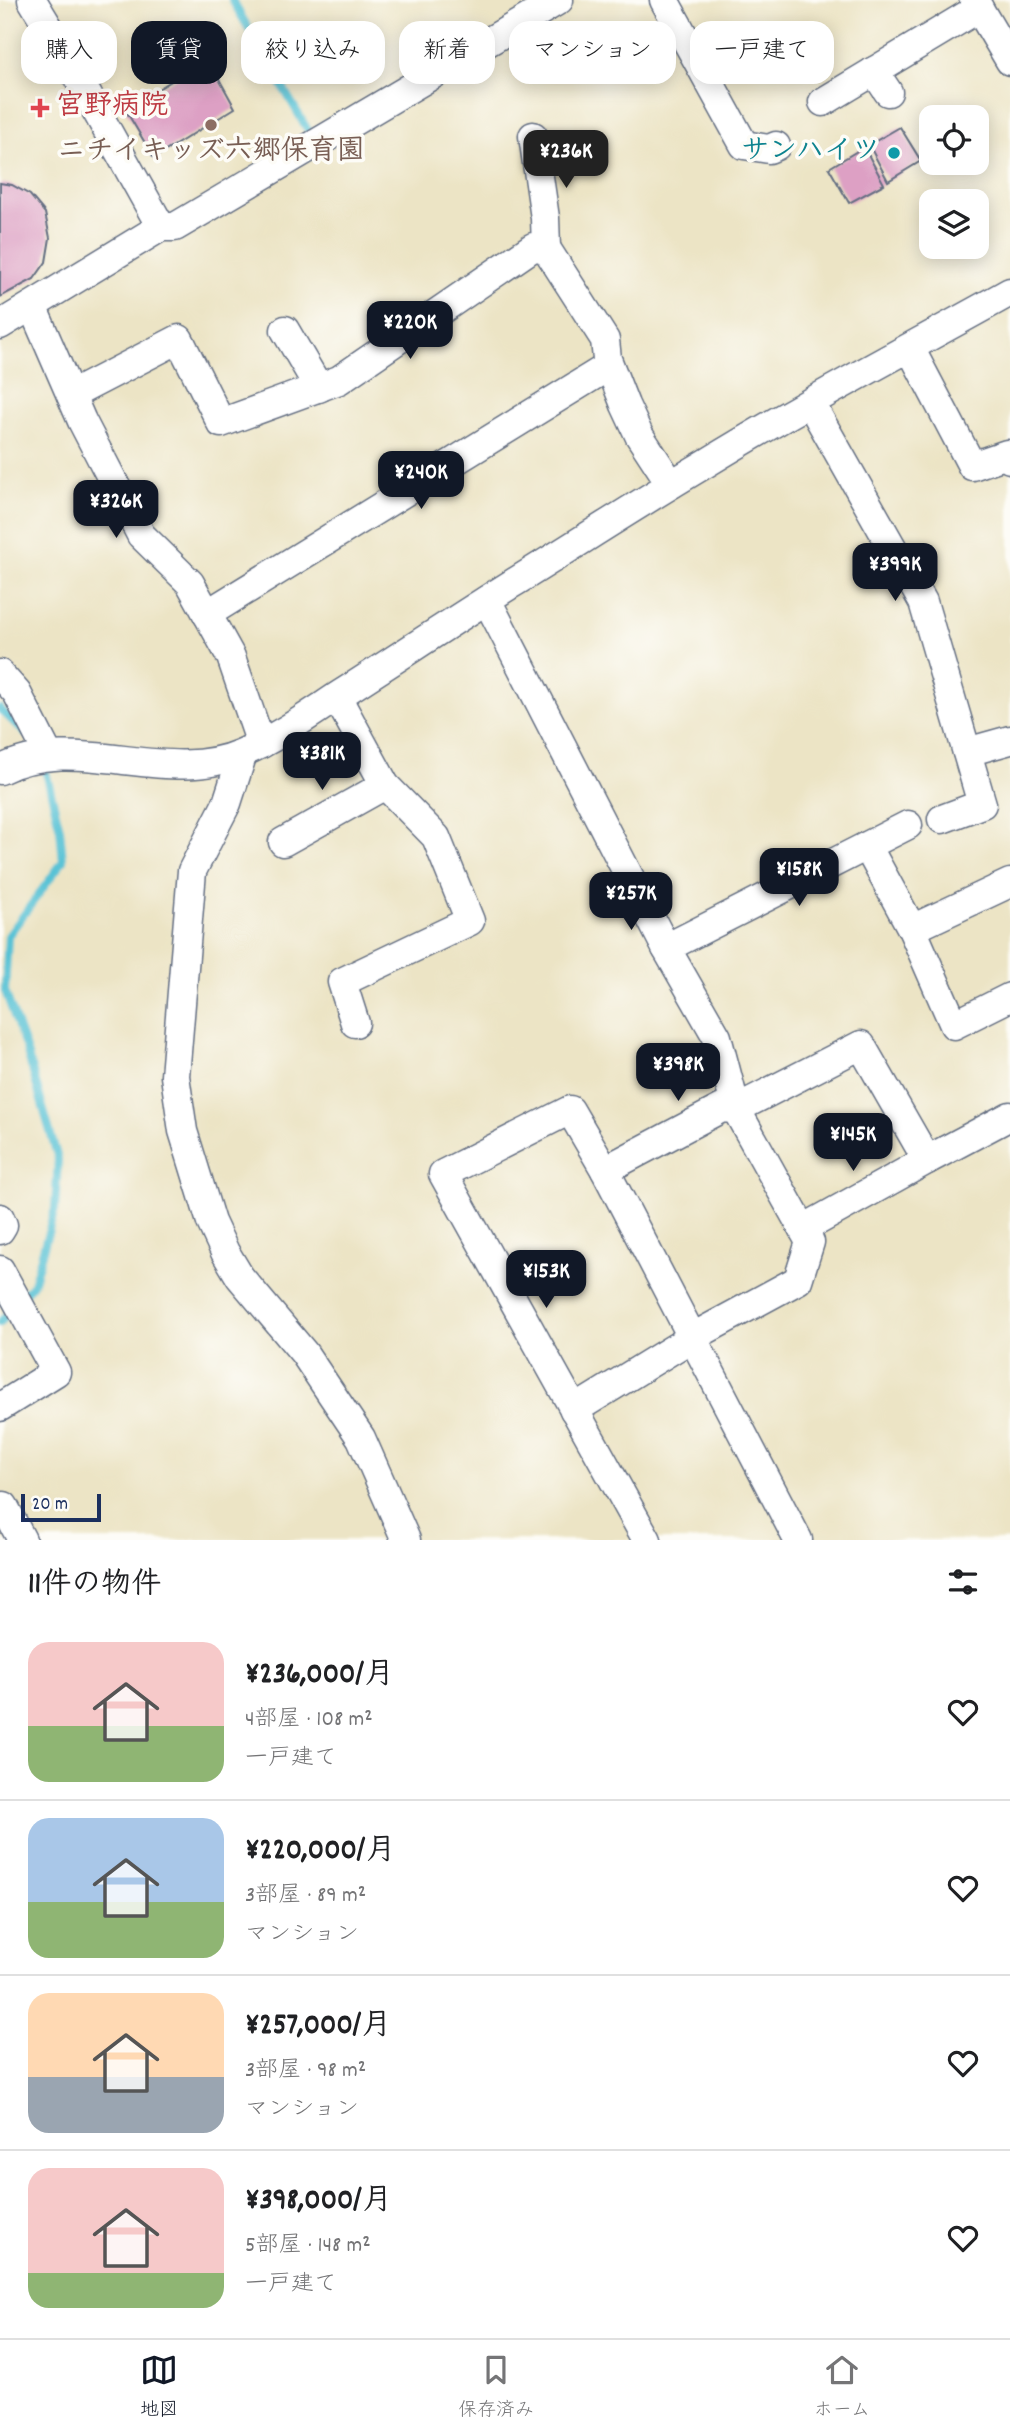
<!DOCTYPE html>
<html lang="ja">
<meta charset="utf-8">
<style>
body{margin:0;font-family:Dekko,"Klee One",sans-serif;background:#f6f6f6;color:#202124;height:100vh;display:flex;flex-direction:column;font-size:26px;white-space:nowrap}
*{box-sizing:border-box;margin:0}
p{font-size:23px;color:#757577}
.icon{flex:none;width:38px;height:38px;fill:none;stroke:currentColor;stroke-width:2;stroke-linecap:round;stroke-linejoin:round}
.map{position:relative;height:1540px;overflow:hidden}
.drawer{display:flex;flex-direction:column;background:#fff;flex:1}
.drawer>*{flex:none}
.guide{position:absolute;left:21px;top:21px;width:970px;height:63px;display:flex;gap:14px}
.fabs{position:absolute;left:919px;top:105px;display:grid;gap:14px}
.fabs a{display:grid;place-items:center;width:70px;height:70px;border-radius:14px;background:#fff;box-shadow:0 4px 18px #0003;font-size:35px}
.scale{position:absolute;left:21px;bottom:18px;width:80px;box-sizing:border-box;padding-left:7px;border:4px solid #1b2f5e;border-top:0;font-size:19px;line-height:24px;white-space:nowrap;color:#1b2f5e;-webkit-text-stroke:5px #fdfcf7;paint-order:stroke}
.price{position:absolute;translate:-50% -60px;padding:0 16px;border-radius:14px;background:#111827;color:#fff;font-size:23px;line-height:46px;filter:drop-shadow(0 2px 4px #0008)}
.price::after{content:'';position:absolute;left:50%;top:42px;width:21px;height:16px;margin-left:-10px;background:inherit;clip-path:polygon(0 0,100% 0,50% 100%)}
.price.selected{background:#222;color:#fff}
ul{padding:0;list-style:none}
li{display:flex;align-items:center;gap:21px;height:175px;padding:0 28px}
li+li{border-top:2px solid #e0e0e0}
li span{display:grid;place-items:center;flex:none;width:196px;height:140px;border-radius:21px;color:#555}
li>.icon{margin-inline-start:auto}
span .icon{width:84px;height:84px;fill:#fffc;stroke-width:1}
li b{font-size:30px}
h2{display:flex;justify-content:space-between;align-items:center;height:84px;padding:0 28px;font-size:30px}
.chip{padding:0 24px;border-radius:21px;background:#fff;box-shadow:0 4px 18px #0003;font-size:24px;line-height:63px}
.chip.selected{background:#111827;color:#fff}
.menu{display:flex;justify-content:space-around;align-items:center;height:98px;border-top:2px solid #e0e0e0;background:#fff;font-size:19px;color:#757577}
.menu a{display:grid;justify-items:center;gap:4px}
.menu .selected{color:#111827}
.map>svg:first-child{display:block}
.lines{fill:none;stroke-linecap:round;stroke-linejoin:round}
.stream{stroke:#59c2d5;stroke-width:8}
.building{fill:#dda0c4}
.street-casing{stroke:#646e82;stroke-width:31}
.street{stroke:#fff;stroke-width:28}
.health-dot{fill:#e0444e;stroke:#fdfcf7;stroke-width:2.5}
.education-dot{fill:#8d6e63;stroke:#fdfcf7;stroke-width:2.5}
.culture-dot{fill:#0f9aa8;stroke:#fdfcf7;stroke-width:2.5}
.labels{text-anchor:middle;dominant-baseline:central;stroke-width:7;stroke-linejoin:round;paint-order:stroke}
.health-label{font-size:28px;font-weight:bold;fill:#be3a42;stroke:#fdfcf7;text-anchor:start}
.education-label{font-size:28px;font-weight:bold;fill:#785e54;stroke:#fdfcf7}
.culture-label{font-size:28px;font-weight:bold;fill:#0d838f;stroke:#fdfcf7;text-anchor:end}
</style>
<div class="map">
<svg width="1010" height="1540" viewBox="0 0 1010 1540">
<rect width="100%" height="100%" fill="#fdfcf7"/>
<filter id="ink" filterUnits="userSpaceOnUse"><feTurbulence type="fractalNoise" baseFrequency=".0143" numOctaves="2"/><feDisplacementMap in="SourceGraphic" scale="14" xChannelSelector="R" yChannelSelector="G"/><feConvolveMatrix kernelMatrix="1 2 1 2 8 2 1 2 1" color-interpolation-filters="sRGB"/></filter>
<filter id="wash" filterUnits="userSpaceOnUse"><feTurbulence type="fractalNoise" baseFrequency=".00686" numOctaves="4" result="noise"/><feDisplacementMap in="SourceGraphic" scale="28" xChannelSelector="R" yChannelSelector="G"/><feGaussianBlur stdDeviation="1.57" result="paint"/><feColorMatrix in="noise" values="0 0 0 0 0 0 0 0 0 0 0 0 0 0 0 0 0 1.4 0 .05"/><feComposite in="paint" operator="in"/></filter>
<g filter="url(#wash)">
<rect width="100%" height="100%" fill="#ece4c5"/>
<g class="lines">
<g class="stream">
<path d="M 232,0 L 313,139"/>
<path d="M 0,709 L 25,733"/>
<path d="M 22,1296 L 33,1284 L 55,1209 L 58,1159 L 26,1049 L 5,991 L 8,936 L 63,861 L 60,829 L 44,764"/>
<path d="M 0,1323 L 14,1306"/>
</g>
</g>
<g id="blocks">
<g class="building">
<path d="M 208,59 L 235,108 L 154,158 L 125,109 Z"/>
<path d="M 900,127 L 921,161 L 888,181 L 869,145 Z"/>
<path d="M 864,147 L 884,184 L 849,203 L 829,168 Z"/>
<path d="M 0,183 L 12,185 L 30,195 L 45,213 L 50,238 L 46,262 L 34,279 L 0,297 Z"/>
</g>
</g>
</g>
<g filter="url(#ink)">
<use href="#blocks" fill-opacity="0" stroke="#646e82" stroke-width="2"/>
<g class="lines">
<defs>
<g id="street">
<path d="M 32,0 L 63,51 L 161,227"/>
<path d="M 664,0 L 744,145 L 769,149 L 776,146"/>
<path d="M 974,0 L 1010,61"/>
<path d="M 874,71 L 888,92"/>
<path d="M 823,102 L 979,8"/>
<path d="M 533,136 L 545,218 L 546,248"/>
<path d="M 32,306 L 82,421 L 141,535 L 190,583 L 231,657 L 261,744"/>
<path d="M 0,325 L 161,227 L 175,227 L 559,0"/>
<path d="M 285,330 L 319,388"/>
<path d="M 910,348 L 972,466 L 1007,454 L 1010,459"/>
<path d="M 71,395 L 179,339 L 221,423 L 339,380 L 533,247 L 546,248 L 605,340 L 607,359 L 625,405 L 639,435 L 671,484"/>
<path d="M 811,404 L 923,602 L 982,804 L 942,819"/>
<path d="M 487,600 L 666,948 L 717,1037 L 736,1109 L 810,1242 L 798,1280 L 691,1338 L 574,1410"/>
<path d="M 207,614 L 609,366"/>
<path d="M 0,674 L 17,693 L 49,756"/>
<path d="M 337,697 L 385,785 L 436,837 L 470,921 L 342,982 L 355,1023"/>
<path d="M 967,752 L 1010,740"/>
<path d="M 243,753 L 227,803 L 192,871 L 175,1076 L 183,1131 L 211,1222 L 225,1252 L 240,1277 L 304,1353 L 361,1438 L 406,1540"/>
<path d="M 0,770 C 76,731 165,787 242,753 C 277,738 309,715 341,694 C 397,658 453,621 510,585 C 575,545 639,503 705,464 C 804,403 908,349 1010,292"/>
<path d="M 283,842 L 385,785"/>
<path d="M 867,846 L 912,929"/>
<path d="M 1010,883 L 912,929 L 954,1025 L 1010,997"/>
<path d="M 666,948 L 908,825"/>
<path d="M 605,1170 L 798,1540"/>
<path d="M 0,1218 L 3,1225 L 0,1230"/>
<path d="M 803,1229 L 927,1160"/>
<path d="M 0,1270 L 56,1372 L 0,1407"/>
<path d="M 0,1508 L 4,1506 L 22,1540"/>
<path d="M 647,1540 L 443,1174 L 570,1110 L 605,1170 L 722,1108 L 736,1109 L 861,1045 L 927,1160 L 1010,1116"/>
</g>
</defs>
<use href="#street" class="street-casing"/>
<use href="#street" class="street"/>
</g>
</g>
<path class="health-dot" d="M36.5 97.5h7v7h7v7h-7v7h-7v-7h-7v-7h7z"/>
<circle class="education-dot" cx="211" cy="125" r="7"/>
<circle class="culture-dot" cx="894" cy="153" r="7"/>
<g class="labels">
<g class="health-label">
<text x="56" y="108">宮野病院</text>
</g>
<g class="education-label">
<text x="211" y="153">ニチイキッズ六郷保育園</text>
</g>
<g class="culture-label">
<text x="880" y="153">サンハイツ</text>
</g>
</g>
</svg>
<div class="fabs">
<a><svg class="icon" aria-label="locate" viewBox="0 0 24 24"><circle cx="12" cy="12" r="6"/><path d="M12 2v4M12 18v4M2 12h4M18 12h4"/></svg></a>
<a><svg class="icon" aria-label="layers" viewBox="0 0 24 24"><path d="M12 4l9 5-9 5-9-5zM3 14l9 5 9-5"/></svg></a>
</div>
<div class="scale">20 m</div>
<b class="price selected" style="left:566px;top:190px">¥236K</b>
<b class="price" style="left:410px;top:361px">¥220K</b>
<b class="price" style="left:421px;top:511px">¥240K</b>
<b class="price" style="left:116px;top:540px">¥326K</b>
<b class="price" style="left:895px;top:603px">¥399K</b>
<b class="price" style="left:322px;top:792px">¥381K</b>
<b class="price" style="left:799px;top:908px">¥158K</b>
<b class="price" style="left:631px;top:932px">¥257K</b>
<b class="price" style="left:678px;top:1103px">¥398K</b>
<b class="price" style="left:853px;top:1173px">¥145K</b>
<b class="price" style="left:546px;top:1310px">¥153K</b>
<div class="guide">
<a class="chip">購入</a>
<a class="chip selected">賃貸</a>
<a class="chip">絞り込み</a>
<a class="chip">新着</a>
<a class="chip">マンション</a>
<a class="chip">一戸建て</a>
</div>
</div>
<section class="drawer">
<h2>11件の物件<svg class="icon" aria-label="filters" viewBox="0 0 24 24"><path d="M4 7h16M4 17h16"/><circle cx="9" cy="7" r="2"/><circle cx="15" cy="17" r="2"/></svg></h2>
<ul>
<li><span style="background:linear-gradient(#f6c9c9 60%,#8fb573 0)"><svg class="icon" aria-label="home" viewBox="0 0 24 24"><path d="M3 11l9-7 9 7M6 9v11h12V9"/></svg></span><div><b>¥236,000/月</b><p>4部屋 · 108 m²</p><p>一戸建て</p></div><svg class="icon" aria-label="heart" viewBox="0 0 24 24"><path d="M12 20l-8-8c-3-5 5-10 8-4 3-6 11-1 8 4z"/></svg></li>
<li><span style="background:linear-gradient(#a9c7e8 60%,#8fb573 0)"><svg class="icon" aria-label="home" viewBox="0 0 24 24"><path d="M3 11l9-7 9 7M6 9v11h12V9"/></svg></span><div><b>¥220,000/月</b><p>3部屋 · 89 m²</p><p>マンション</p></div><svg class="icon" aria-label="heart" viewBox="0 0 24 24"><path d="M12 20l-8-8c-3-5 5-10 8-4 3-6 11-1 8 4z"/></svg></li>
<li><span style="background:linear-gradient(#ffd9b3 60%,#9aa5b1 0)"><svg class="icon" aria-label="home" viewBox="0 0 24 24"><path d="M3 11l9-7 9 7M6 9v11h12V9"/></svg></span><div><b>¥257,000/月</b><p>3部屋 · 98 m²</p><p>マンション</p></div><svg class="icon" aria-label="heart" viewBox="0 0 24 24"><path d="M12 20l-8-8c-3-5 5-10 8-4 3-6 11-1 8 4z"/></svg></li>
<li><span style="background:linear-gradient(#f6c9c9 75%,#8fb573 0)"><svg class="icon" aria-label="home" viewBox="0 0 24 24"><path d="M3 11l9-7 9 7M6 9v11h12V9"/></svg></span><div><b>¥398,000/月</b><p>5部屋 · 148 m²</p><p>一戸建て</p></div><svg class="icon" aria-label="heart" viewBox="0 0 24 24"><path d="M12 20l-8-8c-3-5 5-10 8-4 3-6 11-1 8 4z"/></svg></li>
</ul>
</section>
<nav class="menu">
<a class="selected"><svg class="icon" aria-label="map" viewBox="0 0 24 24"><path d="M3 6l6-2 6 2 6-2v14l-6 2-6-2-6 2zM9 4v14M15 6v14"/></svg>地図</a>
<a><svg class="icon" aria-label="saved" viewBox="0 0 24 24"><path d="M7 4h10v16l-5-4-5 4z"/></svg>保存済み</a>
<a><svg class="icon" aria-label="home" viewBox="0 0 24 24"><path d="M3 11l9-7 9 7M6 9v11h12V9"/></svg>ホーム</a>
</nav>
